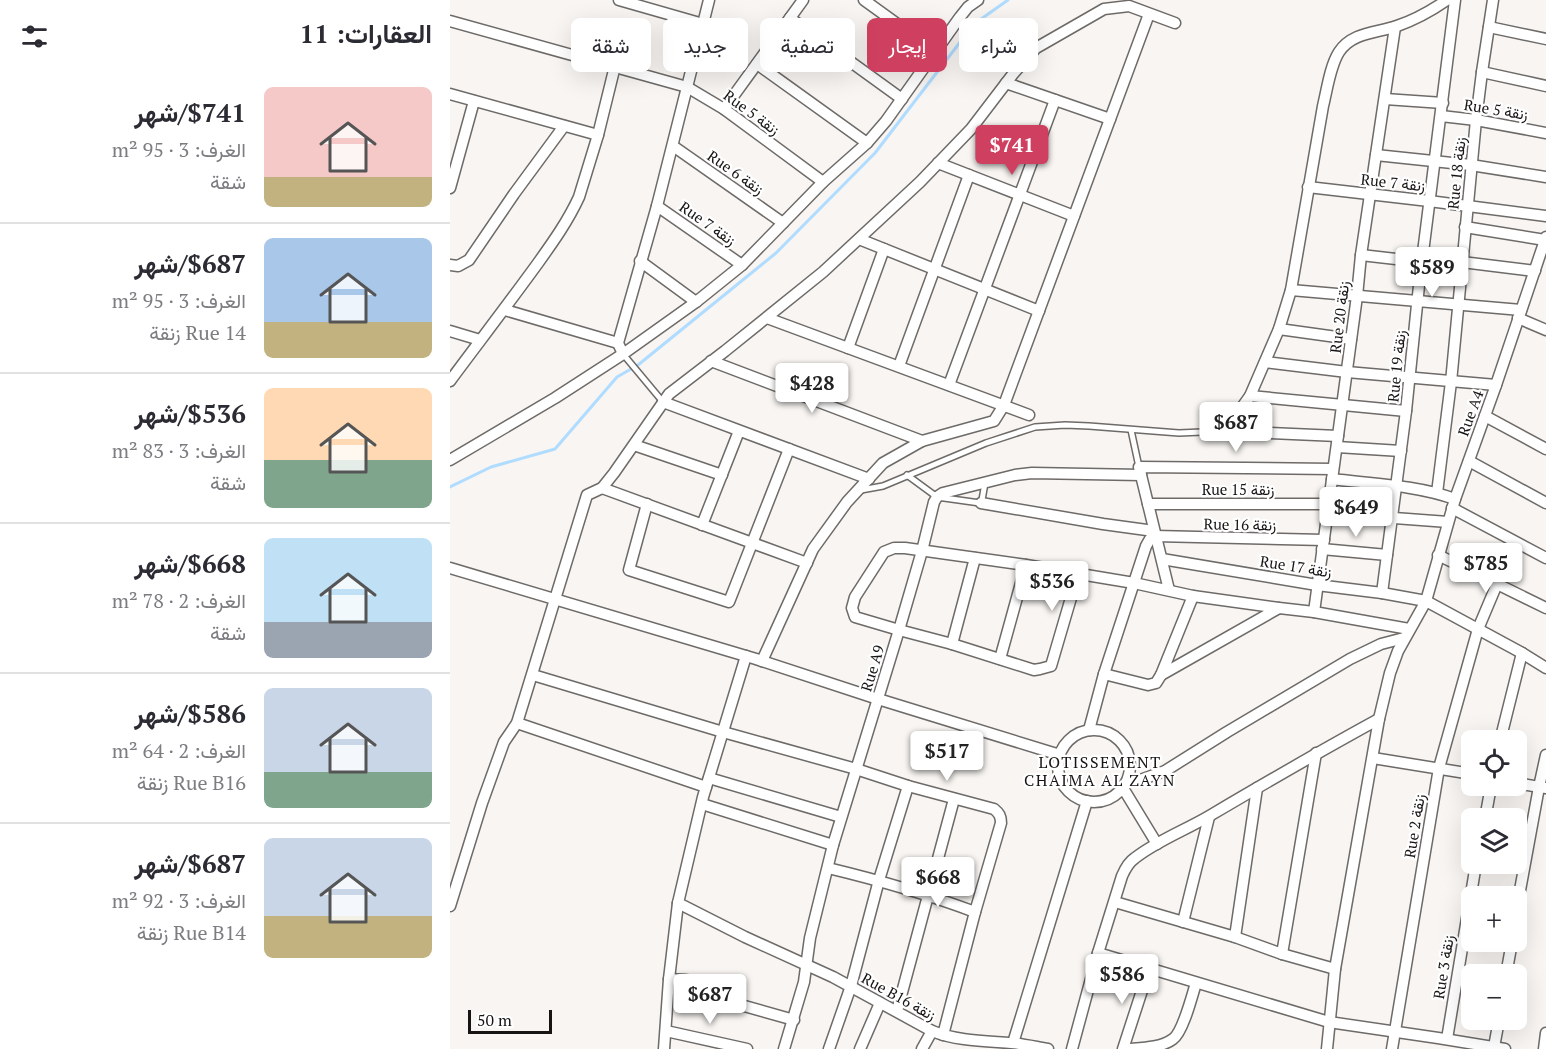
<!DOCTYPE html>
<html lang="ar">
<meta charset="utf-8">
<style>
body{margin:0;font-family:"PT Serif",Vazirmatn,serif;background:#f2f2f3;color:#2b2b33;direction:rtl;height:100vh;display:flex;flex-direction:column;font-size:22px;white-space:nowrap}
*{box-sizing:border-box;margin:0}
p{font-size:20px;color:#7c7c81}
.icon{flex:none;width:33px;height:33px;fill:none;stroke:currentColor;stroke-width:2;stroke-linecap:round;stroke-linejoin:round}
.map{position:relative;flex:1;overflow:hidden;direction:ltr}
.drawer{display:flex;flex-direction:column;background:#fff;width:450px}
.drawer>*{flex:none}
.top-card{position:absolute;left:18px;top:18px;width:570px;height:54px;direction:rtl;display:flex;gap:12px}
.buttons{position:absolute;left:1011px;top:730px;display:grid;gap:12px}
.buttons a{display:grid;place-items:center;width:66px;height:66px;border-radius:9px;background:#fff;box-shadow:0 6px 24px #0002;font-size:30px}
.scale{position:absolute;left:18px;bottom:15px;width:84px;box-sizing:border-box;padding-left:6px;border:3px solid #161514;border-top:0;font-size:16px;line-height:21px;white-space:nowrap;color:#161514;-webkit-text-stroke:4px #fff;paint-order:stroke}
.price{position:absolute;translate:-50% -51px;padding:0 14px;border-radius:6px;background:#fff;color:#222;font-size:20px;line-height:39px;filter:drop-shadow(0 2px 3px #0008)}
.price::after{content:'';position:absolute;left:50%;top:36px;width:18px;height:14px;margin-left:-9px;background:inherit;clip-path:polygon(0 0,100% 0,50% 100%)}
.price.on{background:#cf3f60;color:#fff}
ul{padding:0;list-style:none}
li{display:flex;align-items:center;gap:18px;height:150px;padding:0 18px}
li+li{border-top:2px solid #e1e1e2}
li span{display:grid;place-items:center;flex:none;width:168px;height:120px;border-radius:9px;color:#555}
li>.icon{margin-inline-start:auto}
span .icon{width:72px;height:72px;fill:#fffc;stroke-width:1}
li b{font-size:26px}
h2{display:flex;justify-content:space-between;align-items:center;height:72px;padding:0 18px;font-size:26px}
.tag{padding:0 21px;border-radius:9px;background:#fff;box-shadow:0 6px 24px #0002;font-size:21px;line-height:54px}
.tag.on{background:#cf3f60;color:#fff}
main{display:flex;flex:1;min-height:0}
.map>svg:first-child{display:block}
.lines{fill:none;stroke-linecap:round;stroke-linejoin:round}
.stream{stroke:#afdcff;stroke-width:3}
.lane-casing{stroke:#6d6a68;stroke-width:8}
.street-casing{stroke:#6d6a68;stroke-width:13}
.lane{stroke:#fff;stroke-width:5}
.street{stroke:#fff;stroke-width:10}
.labels{text-anchor:middle;dominant-baseline:central;stroke-width:4.5;stroke-linejoin:round;paint-order:stroke}
.street-label{font-size:15px;fill:#161514;stroke:#fff}
.neighbourhood-label{font-size:16px;letter-spacing:1.5px;fill:#161514;stroke:#fff}
</style>
<main>
<div class="map">
<svg width="1096" height="1049" viewBox="0 0 1096 1049">
<rect width="100%" height="100%" fill="#f8f5f2"/>
<g class="lines">
<path class="stream" d="M 0,487 L 41,467 L 105,449 L 167,377 L 188,365 L 326,253 L 425,153 L 524,24 L 558,0"/>
<defs>
<g id="lane">
<path d="M 173,354 L 213,402"/>
<path d="M 681,430 L 689,467"/>
<path d="M 457,475 L 487,497 L 530,503 L 532,500 L 535,483"/>
<path d="M 411,490 L 433,486 L 536,443 L 585,427 L 615,425 L 639,426 L 729,433 L 775,431"/>
</g>
<g id="street">
<path d="M 169,0 L 253,24"/>
<path d="M 414,0 L 486,52"/>
<path d="M 340,18 L 452,99"/>
<path d="M 0,21 L 237,87 L 274,109 L 373,182"/>
<path d="M 1039,27 L 1096,39"/>
<path d="M 307,64 L 417,143"/>
<path d="M 1032,72 L 1096,86"/>
<path d="M 556,83 L 660,119"/>
<path d="M 0,94 L 148,135"/>
<path d="M 935,99 L 993,103"/>
<path d="M 274,109 L 353,0"/>
<path d="M 991,116 L 1026,120 L 1096,133"/>
<path d="M 223,146 L 333,223"/>
<path d="M 926,155 L 1021,165 L 1096,177"/>
<path d="M 488,163 L 624,216"/>
<path d="M 858,187 L 979,201 L 1096,216"/>
<path d="M 0,188 L 24,101"/>
<path d="M 207,206 L 292,265"/>
<path d="M 1015,227 L 1095,240"/>
<path d="M 409,239 L 589,311"/>
<path d="M 911,255 L 972,262"/>
<path d="M 190,261 L 246,302"/>
<path d="M 1012,262 L 1085,271"/>
<path d="M 0,265 L 8,266 L 19,260 L 64,194 L 114,126"/>
<path d="M 841,290 L 1071,310"/>
<path d="M 55,310 L 168,343"/>
<path d="M 317,318 L 579,415"/>
<path d="M 1068,318 L 1096,330"/>
<path d="M 829,329 L 901,339"/>
<path d="M 0,331 L 30,340"/>
<path d="M 398,348 L 434,249"/>
<path d="M 173,354 L 168,343 L 207,206 L 259,0"/>
<path d="M 261,361 L 472,441"/>
<path d="M 815,362 L 897,372 L 1046,385"/>
<path d="M 449,366 L 519,175"/>
<path d="M 0,381 C 29,342 59,303 88,263 C 103,242 118,221 129,197 L 148,135 L 165,66"/>
<path d="M 499,385 L 605,100"/>
<path d="M 800,396 L 956,411"/>
<path d="M 213,402 L 419,479"/>
<path d="M 1035,416 L 1096,449"/>
<path d="M 775,431 L 800,396 L 829,329 L 841,290 L 873,106 C 877,90 880,66 889,52 C 902,32 927,33 947,26 C 965,20 981,11 997,0"/>
<path d="M 775,431 L 888,436"/>
<path d="M 184,445 L 272,475"/>
<path d="M 887,447 L 951,451"/>
<path d="M 0,460 L 105,398 L 173,354 L 246,302 L 292,265 L 373,182 L 417,143 L 436,121 L 510,17 L 518,7 L 528,0"/>
<path d="M 1019,461 L 1096,503"/>
<path d="M 882,479 C 923,484 966,485 1005,499"/>
<path d="M 152,488 L 357,563"/>
<path d="M 987,493 L 1001,382 L 1026,120 L 1032,72 L 1043,0"/>
<path d="M 531,503 L 653,524 L 704,531"/>
<path d="M 197,504 L 179,570 L 279,602 L 339,449"/>
<path d="M 698,504 L 878,504"/>
<path d="M 1002,508 L 1096,558"/>
<path d="M 877,513 L 998,522"/>
<path d="M 252,525 L 289,431"/>
<path d="M 872,549 L 937,555"/>
<path d="M 988,555 L 1096,608"/>
<path d="M 712,559 L 867,585 L 932,593 L 976,601 L 1072,653 L 1096,668"/>
<path d="M 0,568 L 306,659 L 428,699 L 610,755"/>
<path d="M 628,574 L 601,666 L 590,669 L 584,670 L 502,644 L 449,630 L 405,617 L 402,608 L 405,597 L 434,552 L 444,548 L 455,548 L 576,565 L 684,583 L 743,596 L 829,608 L 864,612 L 959,629"/>
<path d="M 719,590 L 689,467 L 883,469"/>
<path d="M 932,593 L 956,411 L 970,276 L 1005,0"/>
<path d="M 743,596 L 711,675 L 829,608"/>
<path d="M 864,612 L 907,296 L 911,255 L 945,27"/>
<path d="M 502,644 L 525,558"/>
<path d="M 296,656 L 253,797 L 228,903 L 295,937 L 383,977 L 482,1031 C 507,1041 534,1041 561,1043 C 573,1044 586,1047 598,1049"/>
<path d="M 550,659 L 576,565"/>
<path d="M 312,661 L 363,549 L 397,502 L 433,463 L 472,441 L 544,421 L 554,405 L 699,14"/>
<path d="M 654,674 L 698,685 L 706,683 L 711,675"/>
<path d="M 83,675 L 273,732 L 406,769 L 458,786 L 544,809 C 549,813 551,816 551,823 L 525,912 L 493,1035"/>
<path d="M 67,723 L 256,787"/>
<path d="M 639,730 L 654,674 L 696,546 L 700,539 L 705,536 L 874,540"/>
<circle cx="644" cy="766" r="36"/>
<path d="M 1050,741 L 1072,653"/>
<path d="M 923,758 L 1022,774"/>
<path d="M 259,778 L 391,817"/>
<path d="M 678,780 L 690,780 L 715,771 L 777,732 L 900,659 L 931,644 L 954,638"/>
<path d="M 1066,783 L 1096,788"/>
<path d="M 673,788 L 707,844"/>
<path d="M 252,804 L 383,845"/>
<path d="M 1035,819 L 1041,786"/>
<path d="M 378,868 C 428,880 477,894 525,912"/>
<path d="M 665,902 L 785,937 L 832,954 L 885,969"/>
<path d="M 0,906 L 32,803 L 54,742 L 67,723 L 137,495 L 152,488 L 164,473 L 219,394 L 275,351 L 373,272 L 470,182 L 521,129 L 563,74 L 586,48 L 654,9 L 679,6 L 725,23"/>
<path d="M 1066,912 L 1089,787 L 1096,755"/>
<path d="M 733,922 L 759,817"/>
<path d="M 785,937 L 807,788"/>
<path d="M 648,953 L 879,1022 L 988,1038 L 1055,1049"/>
<path d="M 832,954 L 866,753"/>
<path d="M 1056,975 L 1062,942"/>
<path d="M 219,979 C 229,980 245,979 253,985 C 258,989 259,995 266,998 L 344,1020"/>
<path d="M 447,1011 L 504,799"/>
<path d="M 216,1031 L 297,1049"/>
<path d="M 997,1039 L 1026,864"/>
<path d="M 563,1043 L 637,801"/>
<path d="M 1044,1047 L 1049,1020"/>
<path d="M 214,1049 L 219,979 L 228,903"/>
<path d="M 334,1049 L 354,982 L 360,938 L 383,845 L 449,630 L 472,551 L 484,502 L 487,497 L 493,493 L 565,475 L 582,473 L 691,475"/>
<path d="M 379,1049 L 401,986 L 429,880 L 458,786"/>
<path d="M 410,1049 L 430,1003"/>
<path d="M 472,1049 L 482,1031"/>
<path d="M 622,1049 L 648,953 L 672,876 C 675,869 679,862 685,858 C 708,840 736,830 761,815 C 817,782 872,750 929,719"/>
<path d="M 673,1049 L 699,969"/>
<path d="M 678,1049 C 692,1048 711,1048 723,1039 C 733,1032 742,996 746,983"/>
<path d="M 877,1049 L 885,969 L 929,719 L 940,673 L 948,651 L 976,601 L 1005,499 L 1046,385 L 1096,237"/>
<path d="M 942,1049 L 989,768 L 1028,629 L 1047,584"/>
<path d="M 1094,1049 L 1096,1033"/>
</g>
</defs>
<use href="#lane" class="lane-casing"/>
<use href="#street" class="street-casing"/>
<use href="#lane" class="lane"/>
<use href="#street" class="street"/>
</g>
<g class="labels">
<g class="street-label">
<text transform="translate(1046 109) rotate(9)">Rue 5 زنقة</text>
<text transform="translate(302 112) rotate(36)">Rue 5 زنقة</text>
<text transform="translate(286 172) rotate(35)">Rue 6 زنقة</text>
<text transform="translate(1006 173) rotate(-84)">Rue 18 زنقة</text>
<text transform="translate(943 182) rotate(6)">Rue 7 زنقة</text>
<text transform="translate(258 223) rotate(35)">Rue 7 زنقة</text>
<text transform="translate(889 317) rotate(-83)">Rue 20 زنقة</text>
<text transform="translate(946 366) rotate(-84)">Rue 19 زنقة</text>
<text transform="translate(1020 413) rotate(-70)">Rue A4</text>
<text x="788" y="489">Rue 15 زنقة</text>
<text transform="translate(790 524) rotate(1)">Rue 16 زنقة</text>
<text transform="translate(846 566) rotate(9)">Rue 17 زنقة</text>
<text transform="translate(422 668) rotate(-73)">Rue A9</text>
<text transform="translate(964 826) rotate(-81)">Rue 2 زنقة</text>
<text transform="translate(993 967) rotate(-81)">Rue 3 زنقة</text>
<text transform="translate(449 996) rotate(29)">Rue B16 زنقة</text>
</g>
<g class="neighbourhood-label">
<text x="650" y="762">LOTISSEMENT<tspan x="650" dy="18">CHAIMA AL ZAYN</tspan></text>
</g>
</g>
</svg>
<div class="buttons">
<a><svg class="icon" aria-label="locate" viewBox="0 0 24 24"><circle cx="12" cy="12" r="6"/><path d="M12 2v4M12 18v4M2 12h4M18 12h4"/></svg></a>
<a><svg class="icon" aria-label="layers" viewBox="0 0 24 24"><path d="M12 4l9 5-9 5-9-5zM3 14l9 5 9-5"/></svg></a>
<a>+</a>
<a>−</a>
</div>
<div class="scale">50 m</div>
<b class="price on" style="left:562px;top:176px">$741</b>
<b class="price" style="left:982px;top:298px">$589</b>
<b class="price" style="left:362px;top:414px">$428</b>
<b class="price" style="left:786px;top:453px">$687</b>
<b class="price" style="left:906px;top:538px">$649</b>
<b class="price" style="left:1036px;top:594px">$785</b>
<b class="price" style="left:602px;top:612px">$536</b>
<b class="price" style="left:497px;top:782px">$517</b>
<b class="price" style="left:488px;top:908px">$668</b>
<b class="price" style="left:672px;top:1005px">$586</b>
<b class="price" style="left:260px;top:1025px">$687</b>
<div class="top-card">
<a class="tag">شراء</a>
<a class="tag on">إيجار</a>
<a class="tag">تصفية</a>
<a class="tag">جديد</a>
<a class="tag">شقة</a>
</div>
</div>
<section class="drawer">
<h2>العقارات: 11<svg class="icon" aria-label="filters" viewBox="0 0 24 24"><path d="M4 7h16M4 17h16"/><circle cx="9" cy="7" r="2"/><circle cx="15" cy="17" r="2"/></svg></h2>
<ul>
<li><span style="background:linear-gradient(#f6c9c9 75%,#c2b280 0)"><svg class="icon" aria-label="home" viewBox="0 0 24 24"><path d="M3 11l9-7 9 7M6 9v11h12V9"/></svg></span><div><b>$741/شهر</b><p>الغرف: 3 · 95 m²</p><p>شقة</p></div></li>
<li><span style="background:linear-gradient(#a9c7e8 70%,#c2b280 0)"><svg class="icon" aria-label="home" viewBox="0 0 24 24"><path d="M3 11l9-7 9 7M6 9v11h12V9"/></svg></span><div><b>$687/شهر</b><p>الغرف: 3 · 95 m²</p><p>Rue 14 زنقة</p></div></li>
<li><span style="background:linear-gradient(#ffd9b3 60%,#7fa58c 0)"><svg class="icon" aria-label="home" viewBox="0 0 24 24"><path d="M3 11l9-7 9 7M6 9v11h12V9"/></svg></span><div><b>$536/شهر</b><p>الغرف: 3 · 83 m²</p><p>شقة</p></div></li>
<li><span style="background:linear-gradient(#bfe0f5 70%,#9aa5b1 0)"><svg class="icon" aria-label="home" viewBox="0 0 24 24"><path d="M3 11l9-7 9 7M6 9v11h12V9"/></svg></span><div><b>$668/شهر</b><p>الغرف: 2 · 78 m²</p><p>شقة</p></div></li>
<li><span style="background:linear-gradient(#c9d6e8 70%,#7fa58c 0)"><svg class="icon" aria-label="home" viewBox="0 0 24 24"><path d="M3 11l9-7 9 7M6 9v11h12V9"/></svg></span><div><b>$586/شهر</b><p>الغرف: 2 · 64 m²</p><p>Rue B16 زنقة</p></div></li>
<li><span style="background:linear-gradient(#c9d6e8 65%,#c2b280 0)"><svg class="icon" aria-label="home" viewBox="0 0 24 24"><path d="M3 11l9-7 9 7M6 9v11h12V9"/></svg></span><div><b>$687/شهر</b><p>الغرف: 3 · 92 m²</p><p>Rue B14 زنقة</p></div></li>
</ul>
</section>
</main>
